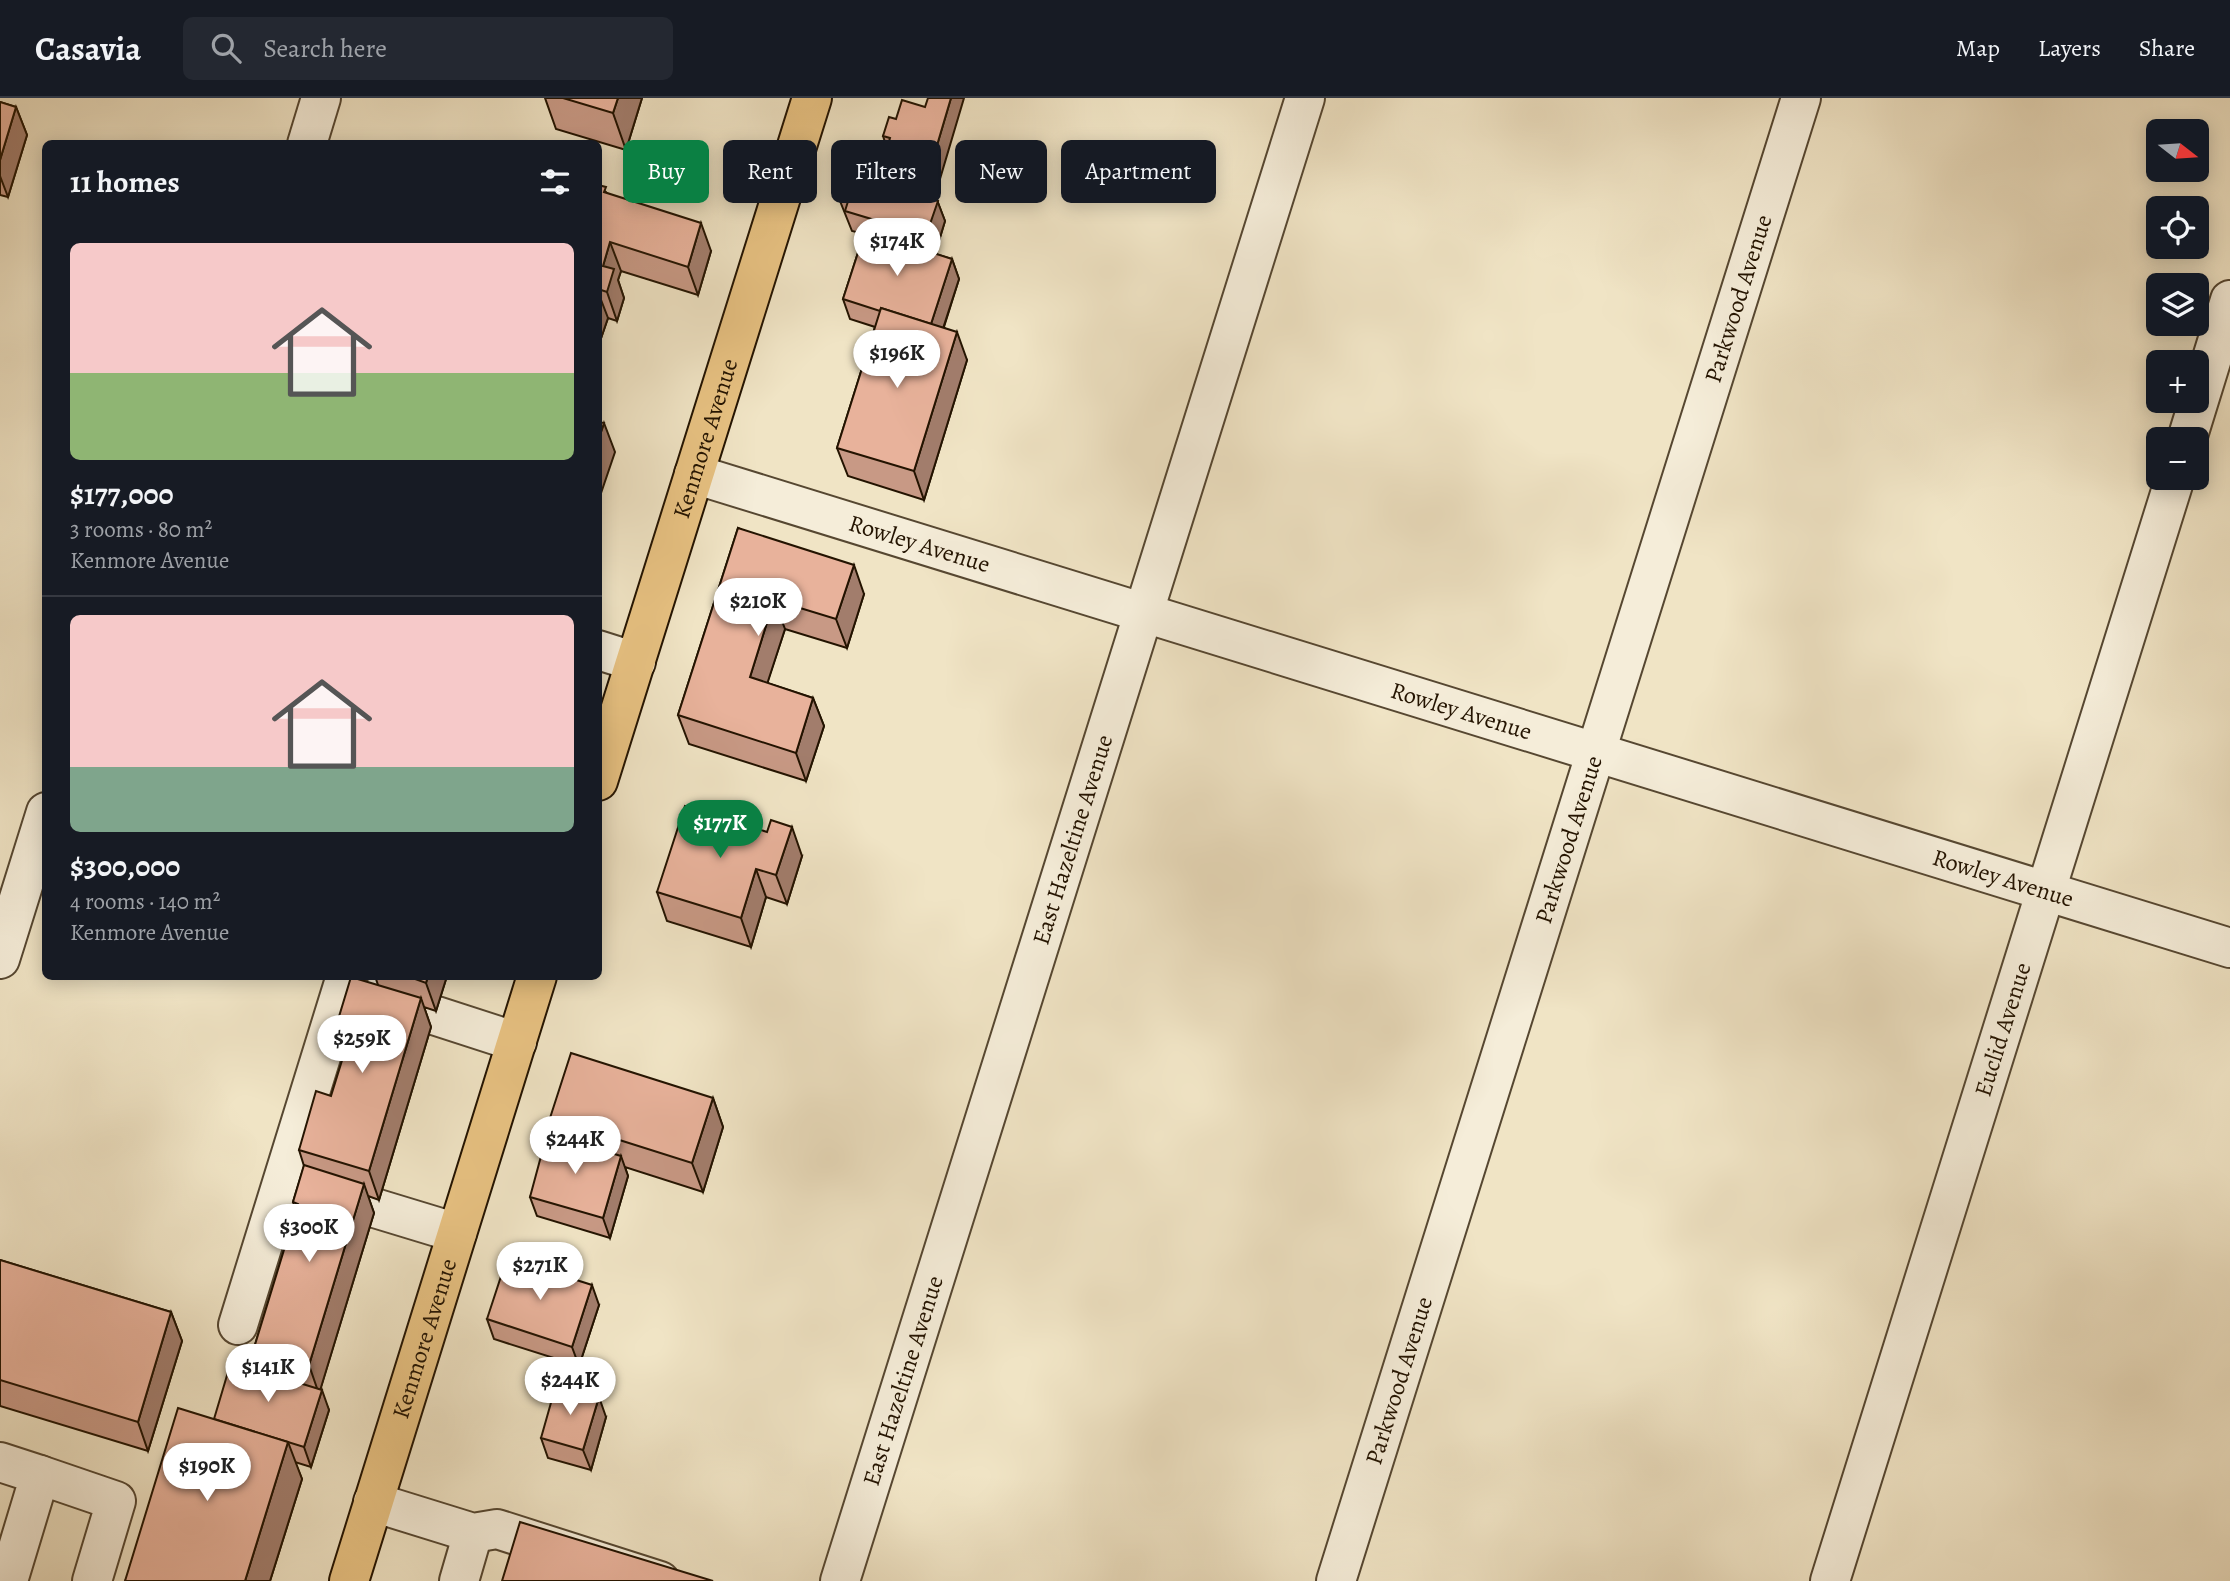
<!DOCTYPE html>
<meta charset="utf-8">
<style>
body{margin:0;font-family:Alegreya,serif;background:#242831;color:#f1f3f6;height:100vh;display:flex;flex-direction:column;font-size:26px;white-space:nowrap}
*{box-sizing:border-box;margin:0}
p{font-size:23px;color:#9ea1a6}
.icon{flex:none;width:38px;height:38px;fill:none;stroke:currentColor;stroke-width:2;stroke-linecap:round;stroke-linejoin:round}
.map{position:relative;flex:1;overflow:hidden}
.details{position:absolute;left:42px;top:42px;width:560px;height:840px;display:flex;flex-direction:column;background:#171b24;border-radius:10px;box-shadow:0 4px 18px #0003}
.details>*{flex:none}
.hud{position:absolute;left:623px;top:42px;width:665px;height:63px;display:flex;gap:14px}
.needle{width:46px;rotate:107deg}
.tools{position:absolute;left:2146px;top:21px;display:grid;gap:14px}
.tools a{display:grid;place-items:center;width:63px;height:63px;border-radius:10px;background:#171b24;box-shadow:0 4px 18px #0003;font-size:35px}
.price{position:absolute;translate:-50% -60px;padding:0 16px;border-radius:24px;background:#fff;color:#222;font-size:23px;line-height:46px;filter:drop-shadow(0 2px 4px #0008)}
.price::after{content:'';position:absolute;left:50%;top:42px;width:21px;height:16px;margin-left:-10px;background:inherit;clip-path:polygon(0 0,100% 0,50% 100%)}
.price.selected{background:#0b8043;color:#fff}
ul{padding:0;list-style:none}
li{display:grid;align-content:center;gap:14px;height:371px;padding:0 28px}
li+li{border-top:2px solid #363941}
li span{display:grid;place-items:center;height:217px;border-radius:10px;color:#555}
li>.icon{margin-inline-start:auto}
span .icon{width:126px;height:126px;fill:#fffc;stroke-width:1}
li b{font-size:30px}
h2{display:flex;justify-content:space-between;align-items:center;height:84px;padding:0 28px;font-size:30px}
.pill{padding:0 24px;border-radius:10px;background:#171b24;box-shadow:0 4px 18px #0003;font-size:24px;line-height:63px}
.pill.selected{background:#0b8043;color:#fff}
header{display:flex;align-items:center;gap:42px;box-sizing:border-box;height:98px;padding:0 35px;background:#171b24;border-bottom:2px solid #363941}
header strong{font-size:33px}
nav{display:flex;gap:38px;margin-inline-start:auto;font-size:24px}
.search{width:490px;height:63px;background:#242831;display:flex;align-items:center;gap:18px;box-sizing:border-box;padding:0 24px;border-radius:10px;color:#9ea1a6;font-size:26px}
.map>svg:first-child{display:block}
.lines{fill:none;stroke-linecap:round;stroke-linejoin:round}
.minor-casing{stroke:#564731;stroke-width:42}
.major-casing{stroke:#231300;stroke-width:42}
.minor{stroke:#f5edd9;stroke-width:38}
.major{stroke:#e8c282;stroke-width:38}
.wall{fill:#c89985;stroke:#231300;stroke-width:2}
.shaded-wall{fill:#a27d6c;stroke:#231300;stroke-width:2}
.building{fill:#e8b29b;stroke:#231300;stroke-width:2}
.labels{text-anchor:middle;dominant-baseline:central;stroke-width:5;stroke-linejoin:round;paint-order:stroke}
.street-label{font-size:24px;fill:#231300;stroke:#f5edd9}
</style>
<header>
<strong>Casavia</strong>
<div class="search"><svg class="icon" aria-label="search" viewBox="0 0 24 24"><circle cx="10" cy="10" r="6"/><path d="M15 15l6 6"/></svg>Search here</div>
<nav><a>Map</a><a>Layers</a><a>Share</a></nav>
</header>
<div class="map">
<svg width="2230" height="1483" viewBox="0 0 2230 1483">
<rect width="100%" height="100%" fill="#f0e4c5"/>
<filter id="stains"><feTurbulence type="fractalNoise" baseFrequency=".00286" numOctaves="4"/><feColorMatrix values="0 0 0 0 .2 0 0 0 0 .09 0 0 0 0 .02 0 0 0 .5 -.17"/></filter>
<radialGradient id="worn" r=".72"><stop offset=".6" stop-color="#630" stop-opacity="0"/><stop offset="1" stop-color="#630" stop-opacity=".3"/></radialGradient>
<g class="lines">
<defs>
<g id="minor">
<path d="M 307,46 L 321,0"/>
<path d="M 2187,341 L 2230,202"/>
<path id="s1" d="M 694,376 L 2230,850"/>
<path d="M 598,552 L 636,564"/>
<path d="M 0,861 L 46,714"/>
<path d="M 378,899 L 517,944"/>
<path d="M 322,1094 L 457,1135"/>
<path d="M 238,1227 L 346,878"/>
<path d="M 0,1364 L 40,1377 L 8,1483"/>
<path d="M 40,1377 L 116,1403 L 92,1483"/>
<path d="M 373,1404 L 473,1435 L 497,1431 L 660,1483"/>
<path d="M 459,1483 L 473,1435"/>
<path id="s2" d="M 840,1483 L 1305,0"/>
<path id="s3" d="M 1336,1483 L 1801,0"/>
<path id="s4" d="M 1830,1483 L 2175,380"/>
</g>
<g id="major">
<path id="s5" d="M 598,683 L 812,0"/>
<path id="s6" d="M 349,1483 L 537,878"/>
</g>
</defs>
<use href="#minor" class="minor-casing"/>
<use href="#major" class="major-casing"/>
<use href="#minor" class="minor"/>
<use href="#major" class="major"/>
</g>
<g class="wall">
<path d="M 545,0 L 642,0 L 626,52 L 556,31 Z"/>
<path d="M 0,4 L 16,9 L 27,37 L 8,99 L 0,97 Z"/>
<path d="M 925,9 L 937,91 L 932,89 L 945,123 L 938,146 L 929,143 L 926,153 L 952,161 L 959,181 L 944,229 L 967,262 L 924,402 L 848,378 L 837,350 L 875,229 L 850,221 L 843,201 L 864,136 L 852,133 L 836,93 L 892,77 L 885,58 L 887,50 L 883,38 L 896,21 Z"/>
<path d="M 598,87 L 608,96 L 711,153 L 698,197 L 621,173 L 618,182 L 624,200 L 617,223 L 608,220 L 598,249 Z"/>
<path d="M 738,430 L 864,496 L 847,550 L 785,531 L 767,585 L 813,600 L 824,628 L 806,683 L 689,646 L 678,617 Z"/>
<path d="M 802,758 L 787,806 L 766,799 L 751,849 L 667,823 L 657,794 Z"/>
<path d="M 375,878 L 447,878 L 436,913 L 424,909 L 431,929 L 379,1102 L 368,1098 L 374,1115 L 320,1292 L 329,1312 L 311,1369 L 295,1364 L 302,1381 L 270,1483 L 125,1483 L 214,1321 L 263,1274 L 254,1250 L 296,1113 L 293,1104 L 304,1068 L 299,1052 L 331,998 L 343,960 L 334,935 L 378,887 Z"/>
<path d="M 713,1000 L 723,1029 L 703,1094 L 625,1069 L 628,1078 L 610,1140 L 537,1118 L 530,1099 L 558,1040 L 550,1020 Z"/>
<path d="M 0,1162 L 171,1214 L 182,1243 L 148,1353 L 0,1308 Z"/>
<path d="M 599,1207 L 579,1268 L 494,1241 L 487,1221 Z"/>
<path d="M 606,1319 L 591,1372 L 548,1360 L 541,1340 Z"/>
</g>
<g class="shaded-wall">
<path d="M 618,0 L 642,0 L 626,52 L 613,15 Z"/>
<path d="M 951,0 L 964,0 L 937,91 L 930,71 Z"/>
<path d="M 16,9 L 27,37 L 8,99 L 0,78 L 0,62 Z"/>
<path d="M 932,89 L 945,123 L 938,146 L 930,126 L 928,100 Z"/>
<path d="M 922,124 L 929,143 L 925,154 L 918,135 Z"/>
<path d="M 701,125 L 711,153 L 698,197 L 688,169 Z"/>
<path d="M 610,144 L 621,173 L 618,182 L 624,200 L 617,223 L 607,194 L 603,168 Z"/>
<path d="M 952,161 L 959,181 L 937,249 L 930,229 Z"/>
<path d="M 598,194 L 608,220 L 598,249 Z"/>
<path d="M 957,234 L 967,262 L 924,402 L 914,373 Z"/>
<path d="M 604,325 L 615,354 L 598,404 L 598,343 Z"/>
<path d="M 854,467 L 864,496 L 847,550 L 836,521 Z"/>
<path d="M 774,502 L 785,531 L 760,608 L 750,579 Z"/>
<path d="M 813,600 L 824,628 L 806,683 L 796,655 Z"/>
<path d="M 792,729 L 802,758 L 787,806 L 776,777 Z"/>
<path d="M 756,771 L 766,799 L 751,849 L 741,820 Z"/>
<path d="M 428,878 L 447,878 L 436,913 L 426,885 Z"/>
<path d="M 421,900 L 431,929 L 379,1102 L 369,1073 Z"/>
<path d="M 713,1000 L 723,1029 L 703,1094 L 692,1065 Z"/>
<path d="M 621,1058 L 628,1078 L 610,1140 L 603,1120 Z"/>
<path d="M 364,1086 L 374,1115 L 319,1296 L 309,1267 Z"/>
<path d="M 592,1187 L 599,1207 L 579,1268 L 572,1249 Z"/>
<path d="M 171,1214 L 182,1243 L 148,1353 L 138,1324 Z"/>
<path d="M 322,1292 L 329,1312 L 311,1369 L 304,1349 Z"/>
<path d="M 599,1299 L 606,1319 L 591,1372 L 583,1352 Z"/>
<path d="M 288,1344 L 302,1381 L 270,1483 L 245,1483 Z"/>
</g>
<g class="building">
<path d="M 563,0 L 618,0 L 613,15 Z"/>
<path d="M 928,0 L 951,0 L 930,71 L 885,58 L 890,40 L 883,38 L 889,19 L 896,21 L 902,2 L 925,9 Z"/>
<path d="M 0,4 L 16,9 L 0,62 Z"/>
<path d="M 845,63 L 932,89 L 928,100 L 938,103 L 930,126 L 922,124 L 918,135 L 845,113 L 850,97 L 836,93 Z"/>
<path d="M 598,87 L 606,89 L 604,94 L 701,125 L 688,169 L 610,144 L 603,168 L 614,171 L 607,194 L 598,191 Z"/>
<path d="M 865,133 L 952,161 L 931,226 L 881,210 L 880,213 L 843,201 Z"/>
<path d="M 881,210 L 957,234 L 914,373 L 837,350 Z"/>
<path d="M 598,324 L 604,325 L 598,343 Z"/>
<path d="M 738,430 L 854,467 L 836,521 L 774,502 L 750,579 L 813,600 L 796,655 L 678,617 Z"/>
<path d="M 685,708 L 767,734 L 771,722 L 792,729 L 776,777 L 756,771 L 741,820 L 657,794 Z"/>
<path d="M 407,878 L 428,878 L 426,885 Z"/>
<path d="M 351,879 L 421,900 L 369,1073 L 299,1052 L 316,993 L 331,998 L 349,940 L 334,935 Z"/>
<path d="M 571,955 L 713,1000 L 692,1065 L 550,1020 Z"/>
<path d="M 547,1036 L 621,1058 L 603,1120 L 530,1099 Z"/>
<path d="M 304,1067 L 364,1086 L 309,1267 L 254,1250 L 298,1106 L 293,1104 Z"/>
<path d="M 507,1160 L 592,1187 L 572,1249 L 487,1221 Z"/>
<path d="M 0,1162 L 171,1214 L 138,1324 L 0,1282 Z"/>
<path d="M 231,1264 L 322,1292 L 304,1349 L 214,1321 Z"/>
<path d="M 556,1287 L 599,1299 L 583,1352 L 541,1340 Z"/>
<path d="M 178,1310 L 288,1344 L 245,1483 L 125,1483 Z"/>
<path d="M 520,1424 L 713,1483 L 502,1483 Z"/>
</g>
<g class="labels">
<g class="street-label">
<text stroke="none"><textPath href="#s3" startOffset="1344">Parkwood Avenue</textPath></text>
<text stroke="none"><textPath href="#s5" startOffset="359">Kenmore Avenue</textPath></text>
<text stroke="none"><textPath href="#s1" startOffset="236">Rowley Avenue</textPath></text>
<text stroke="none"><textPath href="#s1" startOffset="803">Rowley Avenue</textPath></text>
<text stroke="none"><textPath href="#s2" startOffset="777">East Hazeltine Avenue</textPath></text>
<text stroke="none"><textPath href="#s3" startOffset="777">Parkwood Avenue</textPath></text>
<text stroke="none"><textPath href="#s1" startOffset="1370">Rowley Avenue</textPath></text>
<text stroke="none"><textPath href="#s4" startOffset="578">Euclid Avenue</textPath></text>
<text stroke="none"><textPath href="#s6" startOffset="254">Kenmore Avenue</textPath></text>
<text stroke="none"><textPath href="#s2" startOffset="210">East Hazeltine Avenue</textPath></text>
<text stroke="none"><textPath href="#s3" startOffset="210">Parkwood Avenue</textPath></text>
</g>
</g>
<rect width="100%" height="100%" filter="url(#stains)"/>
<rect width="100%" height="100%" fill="url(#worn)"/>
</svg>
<div class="tools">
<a><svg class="needle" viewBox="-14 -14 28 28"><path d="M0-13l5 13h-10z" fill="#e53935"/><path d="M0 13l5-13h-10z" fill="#9ea1a6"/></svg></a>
<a><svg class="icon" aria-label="locate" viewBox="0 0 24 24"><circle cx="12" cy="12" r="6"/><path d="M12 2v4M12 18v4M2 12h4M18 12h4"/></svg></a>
<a><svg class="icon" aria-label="layers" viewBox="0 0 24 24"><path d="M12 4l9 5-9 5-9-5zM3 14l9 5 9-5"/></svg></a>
<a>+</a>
<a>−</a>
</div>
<b class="price" style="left:897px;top:180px">$174K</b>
<b class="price" style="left:897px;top:292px">$196K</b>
<b class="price" style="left:758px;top:540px">$210K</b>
<b class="price selected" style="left:720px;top:762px">$177K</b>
<b class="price" style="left:362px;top:977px">$259K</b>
<b class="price" style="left:575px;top:1078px">$244K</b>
<b class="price" style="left:309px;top:1166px">$300K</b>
<b class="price" style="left:540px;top:1204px">$271K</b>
<b class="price" style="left:268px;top:1306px">$141K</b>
<b class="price" style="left:570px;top:1319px">$244K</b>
<b class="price" style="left:207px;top:1405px">$190K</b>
<div class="hud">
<a class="pill selected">Buy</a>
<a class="pill">Rent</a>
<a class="pill">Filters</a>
<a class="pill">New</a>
<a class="pill">Apartment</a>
</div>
<section class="details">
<h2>11 homes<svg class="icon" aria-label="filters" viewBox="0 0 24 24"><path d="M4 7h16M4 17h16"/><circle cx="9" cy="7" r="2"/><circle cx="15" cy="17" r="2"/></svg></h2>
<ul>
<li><span style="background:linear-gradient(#f6c9c9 60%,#8fb573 0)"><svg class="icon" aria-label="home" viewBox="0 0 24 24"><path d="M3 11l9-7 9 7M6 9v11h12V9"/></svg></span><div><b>$177,000</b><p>3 rooms · 80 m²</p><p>Kenmore Avenue</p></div></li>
<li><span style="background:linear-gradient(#f6c9c9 70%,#7fa58c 0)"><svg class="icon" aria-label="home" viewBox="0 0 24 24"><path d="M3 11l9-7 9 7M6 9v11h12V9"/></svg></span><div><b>$300,000</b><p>4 rooms · 140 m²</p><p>Kenmore Avenue</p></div></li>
</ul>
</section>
</div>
